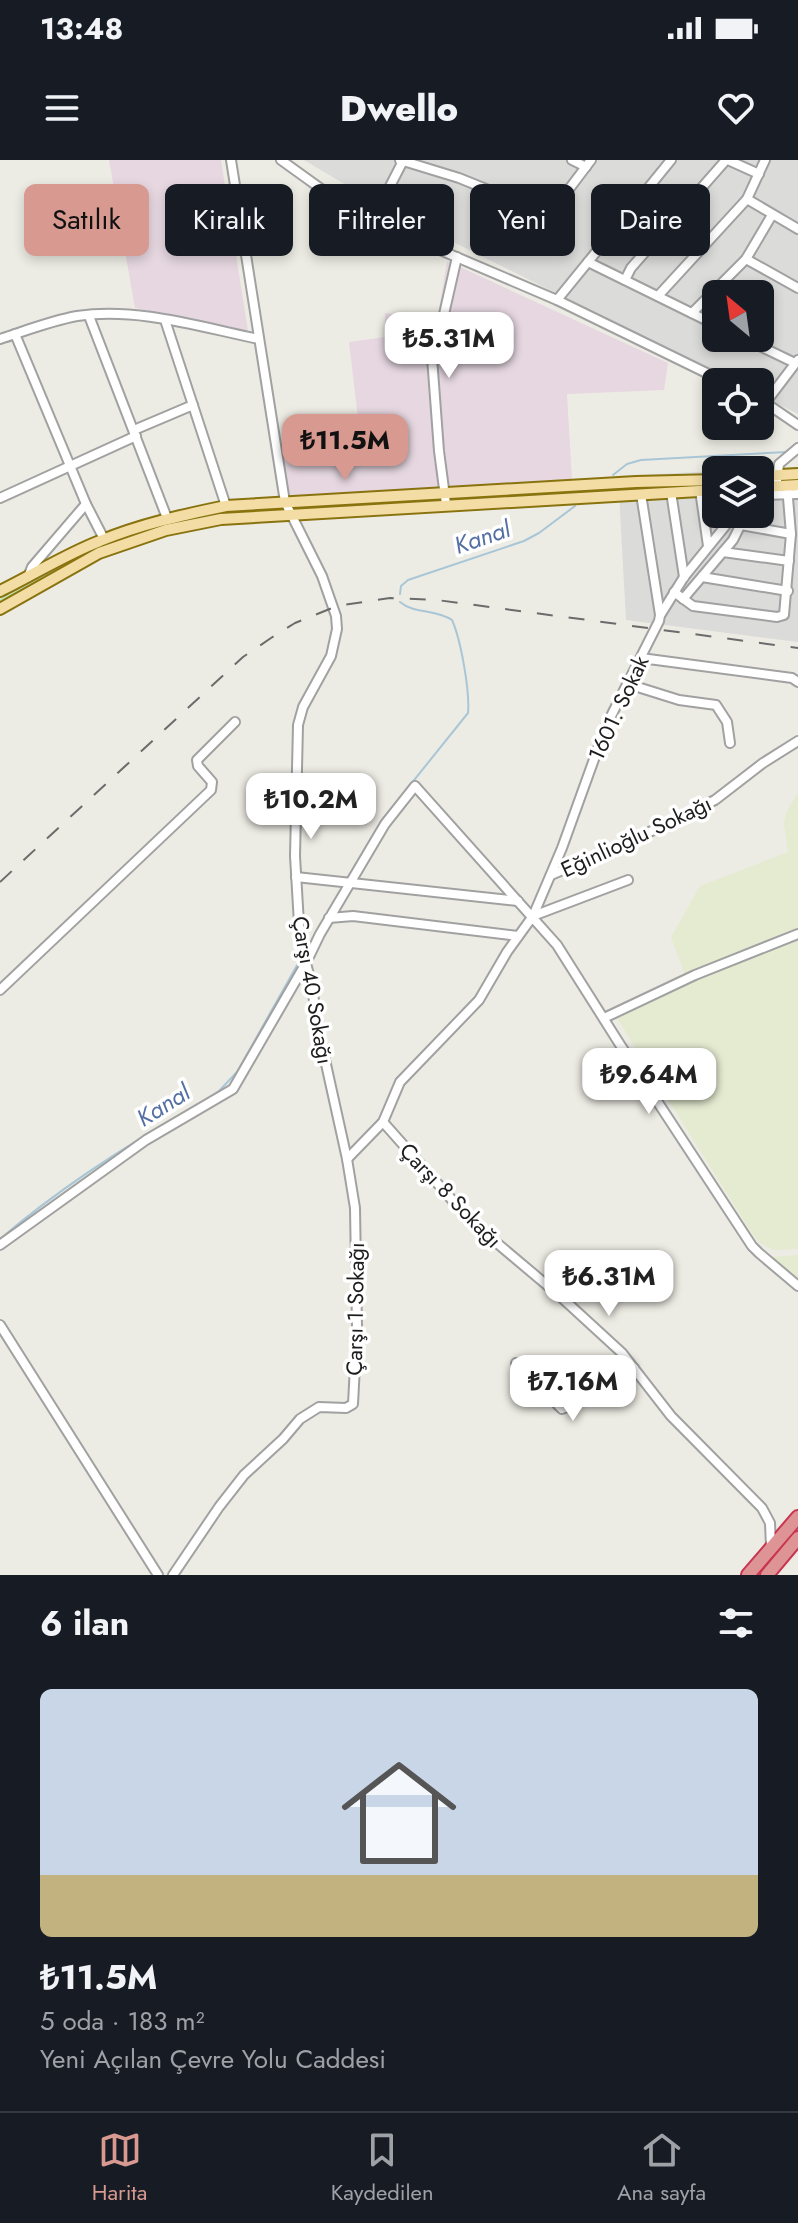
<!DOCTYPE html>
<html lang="tr">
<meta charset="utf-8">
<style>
body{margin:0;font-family:Jost,sans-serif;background:#242831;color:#f1f3f6;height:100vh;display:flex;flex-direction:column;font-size:30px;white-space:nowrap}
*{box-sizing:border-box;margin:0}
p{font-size:26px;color:#9ea1a6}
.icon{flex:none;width:44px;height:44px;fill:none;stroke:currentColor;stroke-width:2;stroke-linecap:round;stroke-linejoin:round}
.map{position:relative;height:1415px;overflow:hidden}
.panel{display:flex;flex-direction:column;background:#171b24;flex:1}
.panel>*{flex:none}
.banner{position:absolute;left:24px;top:24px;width:750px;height:72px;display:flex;gap:16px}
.needle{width:52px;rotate:331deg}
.fabs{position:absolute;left:702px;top:120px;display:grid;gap:16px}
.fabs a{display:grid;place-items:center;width:72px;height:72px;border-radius:12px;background:#171b24;box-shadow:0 4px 12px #0003;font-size:40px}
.price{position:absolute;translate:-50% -68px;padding:0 18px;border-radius:16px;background:#fff;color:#222;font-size:26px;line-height:52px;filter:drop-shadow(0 2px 4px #0008)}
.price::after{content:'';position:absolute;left:50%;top:48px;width:24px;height:18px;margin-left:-12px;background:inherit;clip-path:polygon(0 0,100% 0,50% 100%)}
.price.on{background:#d79990;color:#111}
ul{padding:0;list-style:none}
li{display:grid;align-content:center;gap:16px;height:424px;padding:0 40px}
li span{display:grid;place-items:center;height:248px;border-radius:12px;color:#555}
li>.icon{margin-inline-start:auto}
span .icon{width:144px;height:144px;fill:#fffc;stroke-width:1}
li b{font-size:34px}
h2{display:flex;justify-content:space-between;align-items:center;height:96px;padding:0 40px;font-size:34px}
.chip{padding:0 28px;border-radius:12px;background:#171b24;box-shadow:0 4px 12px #0003;font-size:28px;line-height:72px}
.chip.on{background:#d79990;color:#111}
.status{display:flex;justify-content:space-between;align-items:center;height:56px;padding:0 40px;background:#171b24;direction:ltr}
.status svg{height:22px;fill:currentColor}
header{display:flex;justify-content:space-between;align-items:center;height:104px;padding:0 40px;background:#171b24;font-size:36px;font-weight:800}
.tabs{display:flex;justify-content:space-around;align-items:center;height:112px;border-top:2px solid #363941;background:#171b24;font-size:22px;color:#9ea1a6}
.tabs a{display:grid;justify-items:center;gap:4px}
.tabs .on{color:#d79990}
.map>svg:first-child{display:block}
.residential{fill:#dbdbda;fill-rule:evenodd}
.industrial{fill:#e6d7e1}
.farmland{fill:#e5ebd1}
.grass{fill:#c0e3af}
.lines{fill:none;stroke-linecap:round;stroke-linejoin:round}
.stream{stroke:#a9c6d7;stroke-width:2}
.minor-casing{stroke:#a1a1a1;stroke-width:12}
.major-casing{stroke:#89730e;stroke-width:14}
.highway-casing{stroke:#c83551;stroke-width:16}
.minor{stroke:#fff;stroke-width:8}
.major{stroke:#f3dda4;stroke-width:10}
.highway{stroke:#de9395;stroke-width:12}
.rail{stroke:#6b6b6b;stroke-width:2;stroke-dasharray:16 16;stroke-linecap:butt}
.labels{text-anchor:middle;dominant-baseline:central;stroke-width:7;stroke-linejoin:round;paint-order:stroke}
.street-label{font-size:22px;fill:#1d1d1d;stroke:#fff}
.water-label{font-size:24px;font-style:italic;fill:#536fa4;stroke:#fff}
</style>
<div class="status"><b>13:48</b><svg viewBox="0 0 49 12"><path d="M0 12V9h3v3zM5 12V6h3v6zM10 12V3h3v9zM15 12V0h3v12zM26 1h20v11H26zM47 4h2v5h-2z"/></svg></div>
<header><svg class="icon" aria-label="menu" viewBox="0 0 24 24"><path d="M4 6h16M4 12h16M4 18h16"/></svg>Dwello<svg class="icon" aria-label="heart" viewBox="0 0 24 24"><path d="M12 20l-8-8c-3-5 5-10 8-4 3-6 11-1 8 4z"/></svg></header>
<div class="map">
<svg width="798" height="1415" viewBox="0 0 798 1415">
<rect width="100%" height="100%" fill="#edece4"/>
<g class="residential">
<path d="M 304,0 L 798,0 L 798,254 L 760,235 L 760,222 L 734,222 L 381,46 ZM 716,134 L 760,134 L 760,178 L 716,178 Z"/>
<path d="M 798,307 L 798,482 L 626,460 L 618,316 L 716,311 L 716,354 L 760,354 L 760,310 L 732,310 Z"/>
</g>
<g class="industrial">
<path d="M 109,0 L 221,0 L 248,171 L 135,148 Z"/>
<path d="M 447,101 L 668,203 L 664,230 L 567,234 L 572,321 L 289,337 L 282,300 L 358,258 L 349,182 L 385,177 L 385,153 L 437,161 Z"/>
</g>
<g class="farmland">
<path d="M 798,632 L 798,1089 L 773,1090 L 760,1083 L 753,1075 L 615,855 L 687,821 L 671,777 L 700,726 L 788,692 L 784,665 L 786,653 Z"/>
<path d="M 798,1095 L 798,1120 L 771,1097 Z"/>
</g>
<g class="grass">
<path d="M 716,321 L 716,324 L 510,336 L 510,333 Z"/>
<path d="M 443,338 L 443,342 L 290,349 L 290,346 Z"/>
<path d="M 283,346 L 282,350 L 211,357 L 91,393 L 0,442 L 0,436 L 85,391 L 133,373 L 213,353 Z"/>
</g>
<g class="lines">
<g class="stream">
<path d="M 613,315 L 627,304 L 641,300 L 787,292"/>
<path d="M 400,434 L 401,426 L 408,420 L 524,381 L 539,373 L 575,346"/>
<path d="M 347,719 L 382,660 L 468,553 C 470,532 461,480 452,460 C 436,449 414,454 400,442"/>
<path d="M 307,789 L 342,728"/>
<path d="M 206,940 L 219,931 L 237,912 L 300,800"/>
<path d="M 0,1079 C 59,1029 123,987 190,950"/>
</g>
<defs>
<g id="minor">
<path d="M 281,0 L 345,46 L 372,61 L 557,140 L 725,222"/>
<path d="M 400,0 L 459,18 L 548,54 L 551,53 L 591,0"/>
<path d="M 572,0 L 586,7"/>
<path d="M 728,0 L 759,14"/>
<path d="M 747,39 L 798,69"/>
<path d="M 372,61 L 403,1"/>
<path d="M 746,99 L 798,128"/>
<path d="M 588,102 L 716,165"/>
<path d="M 625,120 L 631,108 L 726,0"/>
<path d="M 658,136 L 747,39 L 765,0"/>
<path d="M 557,140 L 671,0"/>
<path d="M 692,153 L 746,99 L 772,55"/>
<path d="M 89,156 L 167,358"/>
<path d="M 165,160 L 226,346"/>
<path d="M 15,174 L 86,344 L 32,407 L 28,417"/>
<path d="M 743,178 L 795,203"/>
<path d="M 0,179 C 25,171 50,161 77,156 C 138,147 200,167 259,179"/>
<path d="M 760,239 L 798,265"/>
<path d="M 766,242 L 798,200"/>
<path d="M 134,270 L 193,245"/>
<path d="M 777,321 L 779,304 L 798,288"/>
<path d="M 700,330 L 708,386"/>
<path d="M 671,332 L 684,417"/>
<path d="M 761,335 L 798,334"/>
<path d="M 0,338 L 136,276"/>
<path d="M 86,344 L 104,379"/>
<path d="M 446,344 L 439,291 L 431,184 L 442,163 L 457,97"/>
<path d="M 741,365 L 791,374"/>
<path d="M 723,392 L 789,401"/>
<path d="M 702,417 L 788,431"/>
<path d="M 674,432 L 693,446 L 777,457 L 784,455 L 791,374 L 787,326"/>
<path d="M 683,439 L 733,380 L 746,354"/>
<path d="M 661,454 L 684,417 L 735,354"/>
<path d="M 641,498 L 792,518 L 798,522"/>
<path d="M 628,524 L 679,540 L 716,545 L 727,562 L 730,583"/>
<path d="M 551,715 L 633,680 L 715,640 L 763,603 L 798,581"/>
<path d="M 296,717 L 518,741"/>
<path d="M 533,756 L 628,720"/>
<path d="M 329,758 L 353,756 L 518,776"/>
<path d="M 0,830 L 211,630 L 212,622 L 198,606 L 197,600 L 235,562"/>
<path d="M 604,858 L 695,815 L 798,774"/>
<path d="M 383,962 L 461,1050 L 485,1073 L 561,1137 L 622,1193 L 671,1256 L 762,1348 L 770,1363 L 771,1387"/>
<path d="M 347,999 L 383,962 L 400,922 L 479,840 L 507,792 L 533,756 L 562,688 L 606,566 L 659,461 L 660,455 L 641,334"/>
<path d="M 0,1085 L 146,980 L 233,929 L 306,803 L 320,774 L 385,664 L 415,626 L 557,785 L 619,883 L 752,1086 L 759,1093 L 798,1126"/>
<path d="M 0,1165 L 158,1415"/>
<path d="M 516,1203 C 546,1202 543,1234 562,1249 L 575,1244 L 634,1208"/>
<path d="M 173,1415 L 219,1347 L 244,1315 L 283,1279 L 300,1259 L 319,1247 L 346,1248 L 353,1244 L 357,1167 L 355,1048 L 347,999 L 320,877 L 311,822 L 300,781 L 295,696 L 298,565 L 303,547 L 331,496 L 337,469 L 336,456 L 322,416 L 285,342 L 231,0"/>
</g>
<g id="major">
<path d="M 760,316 L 798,314"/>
<path d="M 760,327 L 798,325"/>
<path d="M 0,431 C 33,415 66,394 100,381 C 141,364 183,355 226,346 L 636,322 L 716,320"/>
<path d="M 0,449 L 99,393 L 166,370 L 221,359 L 716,330"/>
</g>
<g id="highway">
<path d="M 748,1415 L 798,1357"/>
<path d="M 767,1415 L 798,1378"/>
</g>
</defs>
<use href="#minor" class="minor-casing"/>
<use href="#major" class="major-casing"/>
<use href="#highway" class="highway-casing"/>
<use href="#minor" class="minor"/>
<use href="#major" class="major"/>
<use href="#highway" class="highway"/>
<path class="rail" d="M 0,722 L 243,497 L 271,478 L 295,463 L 337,446 L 390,438 L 437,440 L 798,488"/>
</g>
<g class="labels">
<g class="street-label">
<text transform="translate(618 548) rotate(-65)">1601. Sokak</text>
<text transform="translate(636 676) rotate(-25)">Eğinlioğlu Sokağı</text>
<text transform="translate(313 830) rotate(80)">Çarşı 40 Sokağı</text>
<text transform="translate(451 1035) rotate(46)">Çarşı 8 Sokağı</text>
<text transform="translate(355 1149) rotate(-89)">Çarşı 1 Sokağı</text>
</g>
<g class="water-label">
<text transform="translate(482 377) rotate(-19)">Kanal</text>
<text transform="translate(163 945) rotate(-32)">Kanal</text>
</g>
</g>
</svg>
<div class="fabs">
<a><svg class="needle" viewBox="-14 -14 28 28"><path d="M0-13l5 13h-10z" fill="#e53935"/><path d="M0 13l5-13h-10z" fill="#9ea1a6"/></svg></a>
<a><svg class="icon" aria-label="locate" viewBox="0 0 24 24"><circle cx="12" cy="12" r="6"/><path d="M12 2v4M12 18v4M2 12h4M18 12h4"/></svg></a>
<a><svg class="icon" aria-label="layers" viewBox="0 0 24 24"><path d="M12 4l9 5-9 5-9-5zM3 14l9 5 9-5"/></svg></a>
</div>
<b class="price" style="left:449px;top:220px">₺5.31M</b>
<b class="price on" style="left:345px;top:322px">₺11.5M</b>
<b class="price" style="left:311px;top:681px">₺10.2M</b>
<b class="price" style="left:649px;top:956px">₺9.64M</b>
<b class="price" style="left:609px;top:1158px">₺6.31M</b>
<b class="price" style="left:573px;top:1263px">₺7.16M</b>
<div class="banner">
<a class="chip on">Satılık</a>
<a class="chip">Kiralık</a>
<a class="chip">Filtreler</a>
<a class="chip">Yeni</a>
<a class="chip">Daire</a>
</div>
</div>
<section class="panel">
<h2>6 ilan<svg class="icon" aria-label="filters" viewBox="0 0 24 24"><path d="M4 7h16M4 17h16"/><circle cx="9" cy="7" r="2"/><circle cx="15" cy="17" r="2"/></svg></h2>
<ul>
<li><span style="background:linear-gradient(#c9d6e8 75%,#c2b280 0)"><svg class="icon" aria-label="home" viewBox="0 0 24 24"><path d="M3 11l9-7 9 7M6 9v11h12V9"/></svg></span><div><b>₺11.5M</b><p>5 oda · 183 m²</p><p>Yeni Açılan Çevre Yolu Caddesi</p></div></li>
</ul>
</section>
<nav class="tabs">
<a class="on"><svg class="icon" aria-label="map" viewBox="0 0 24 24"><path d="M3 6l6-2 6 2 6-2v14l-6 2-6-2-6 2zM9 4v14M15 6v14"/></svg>Harita</a>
<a><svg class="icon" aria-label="saved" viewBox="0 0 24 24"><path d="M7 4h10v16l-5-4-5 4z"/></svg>Kaydedilen</a>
<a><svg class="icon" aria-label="home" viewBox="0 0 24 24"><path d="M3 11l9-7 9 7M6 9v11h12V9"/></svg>Ana sayfa</a>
</nav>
